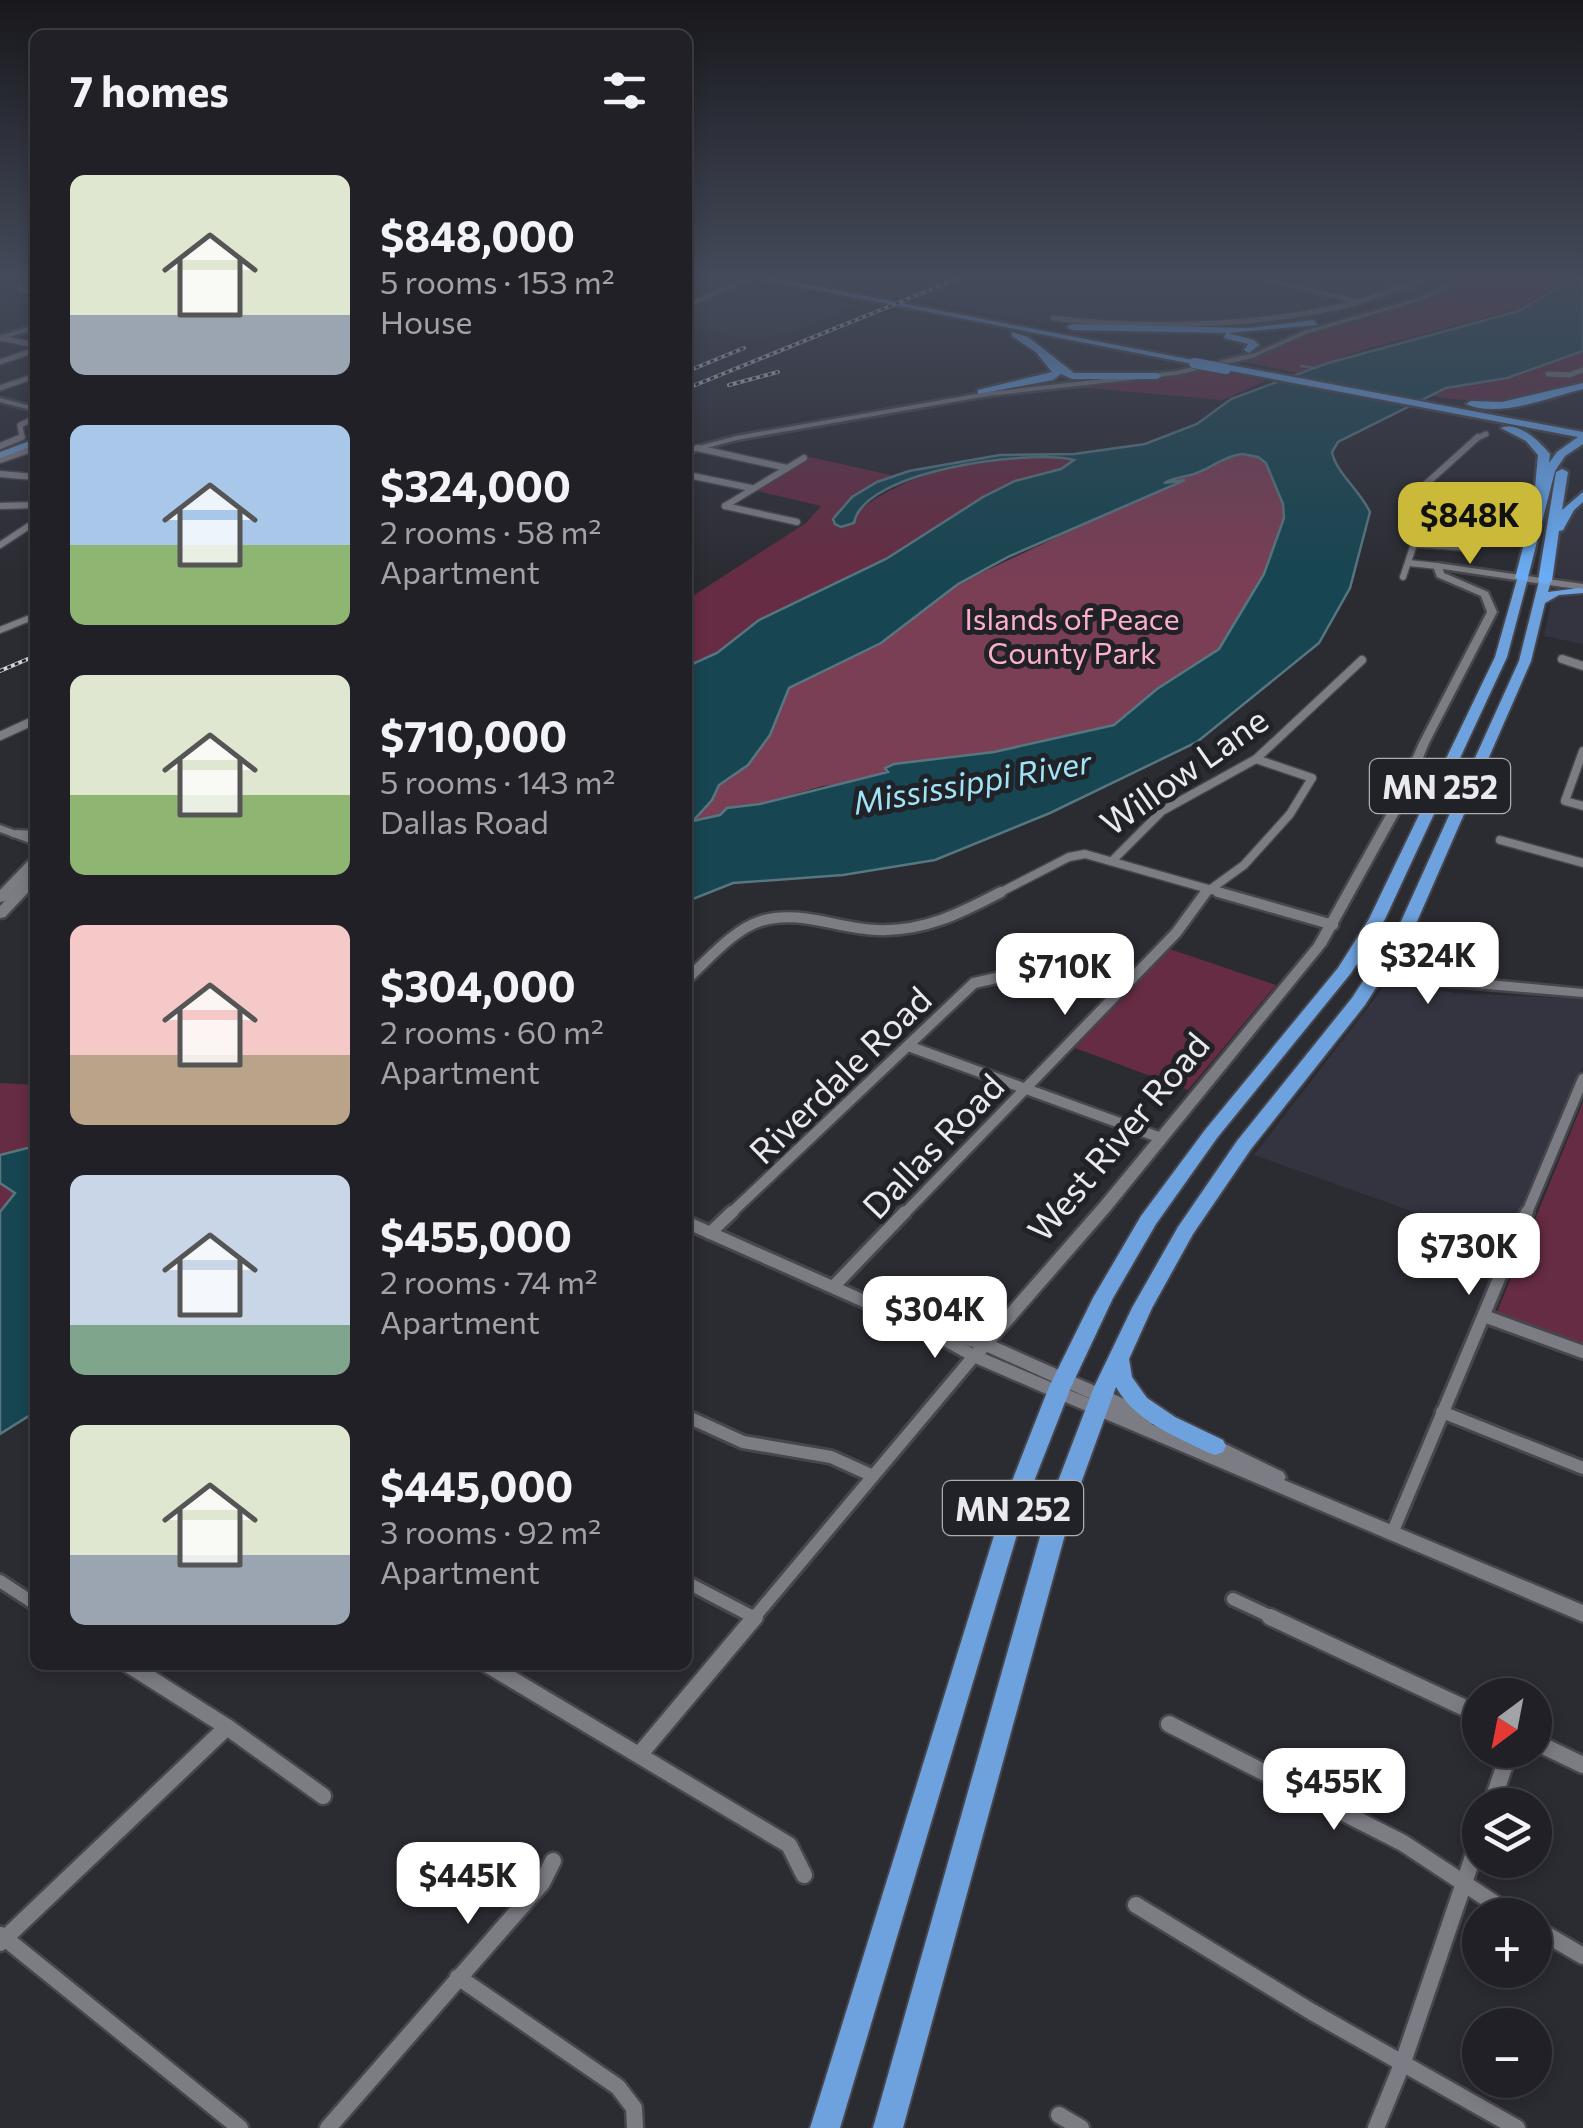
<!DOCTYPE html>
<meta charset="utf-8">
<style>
body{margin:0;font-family:Commissioner,sans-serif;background:#2d2d32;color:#f1f3f6;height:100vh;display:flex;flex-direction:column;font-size:38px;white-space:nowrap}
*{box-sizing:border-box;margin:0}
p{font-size:32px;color:#a2a3a7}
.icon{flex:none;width:55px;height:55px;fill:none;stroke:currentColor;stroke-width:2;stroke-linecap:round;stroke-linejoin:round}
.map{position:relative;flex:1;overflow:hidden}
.drawer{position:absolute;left:30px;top:30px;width:662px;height:1640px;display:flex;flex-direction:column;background:#202026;border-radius:15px;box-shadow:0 5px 15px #0003,0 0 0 2px #3d3e43}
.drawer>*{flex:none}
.needle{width:65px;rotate:212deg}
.tools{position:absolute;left:1462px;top:1678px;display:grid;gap:20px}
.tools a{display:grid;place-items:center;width:90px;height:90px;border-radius:50%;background:#202026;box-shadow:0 5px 15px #0003,0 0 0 2px #3d3e43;font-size:50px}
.price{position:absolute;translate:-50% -85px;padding:0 22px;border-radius:20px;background:#fff;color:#222;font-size:32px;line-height:65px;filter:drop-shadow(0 2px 5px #0008)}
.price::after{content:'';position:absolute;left:50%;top:60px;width:30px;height:22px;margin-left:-15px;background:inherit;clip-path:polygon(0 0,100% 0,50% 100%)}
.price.on{background:#cbba39;color:#111}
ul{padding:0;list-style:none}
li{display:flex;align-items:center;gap:30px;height:250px;padding:0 40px}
li span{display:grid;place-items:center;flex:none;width:280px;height:200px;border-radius:15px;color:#555}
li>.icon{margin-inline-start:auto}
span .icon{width:120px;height:120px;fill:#fffc;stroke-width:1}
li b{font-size:42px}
h2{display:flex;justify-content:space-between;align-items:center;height:120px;padding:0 40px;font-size:42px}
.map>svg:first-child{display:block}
.built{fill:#343440}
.green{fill:#662c43}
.forest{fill:#7a3e55}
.water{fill:#174551;stroke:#567680;stroke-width:2.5;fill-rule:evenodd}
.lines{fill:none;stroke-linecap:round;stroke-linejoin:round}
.stream{stroke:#567680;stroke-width:2.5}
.minor-far5-casing{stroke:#47464c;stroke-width:8}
.minor-far4-casing{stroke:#47464c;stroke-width:9}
.minor-far3-casing{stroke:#47464c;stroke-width:11}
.minor-far2-casing{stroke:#47464c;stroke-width:15}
.minor-far1-casing{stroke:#47464c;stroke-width:18}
.minor-casing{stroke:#47464c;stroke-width:21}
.tertiary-casing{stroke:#47464c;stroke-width:5}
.secondary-casing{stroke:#47464c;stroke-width:5}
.primary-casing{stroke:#47464c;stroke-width:4}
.trunk-casing{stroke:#47464c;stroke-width:4}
.motorway-casing{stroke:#47464c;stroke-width:5}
.minor-far5{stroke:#7c7c84;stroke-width:5}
.minor-far4{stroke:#7c7c84;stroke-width:6}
.minor-far3{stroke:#7c7c84;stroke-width:8}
.minor-far2{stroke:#7c7c84;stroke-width:10}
.minor-far1{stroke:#7c7c84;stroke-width:12}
.minor{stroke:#7c7c84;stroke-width:16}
.tertiary{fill:#7c7c84;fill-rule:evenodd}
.secondary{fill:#7c7c84;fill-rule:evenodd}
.primary{fill:#7299c8;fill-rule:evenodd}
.trunk{fill:#6ea2de;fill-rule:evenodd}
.motorway{fill:#6bacf5;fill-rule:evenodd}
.rail-casing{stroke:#d4d4d9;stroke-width:4}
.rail{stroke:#212128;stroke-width:2.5;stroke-dasharray:4;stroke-linecap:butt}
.motorway-bridge-casing{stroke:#47464c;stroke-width:12;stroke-linecap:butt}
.motorway-bridge{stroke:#6bacf5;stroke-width:10}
.labels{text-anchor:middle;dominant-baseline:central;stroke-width:10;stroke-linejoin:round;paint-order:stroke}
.far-park-label{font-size:30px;fill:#fcafca;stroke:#212128}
.far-water-label{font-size:32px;font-style:italic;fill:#a1e3f6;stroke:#212128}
.shield{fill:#212128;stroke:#adadb3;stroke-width:2.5}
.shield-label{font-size:32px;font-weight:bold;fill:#e9e9ee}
.street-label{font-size:35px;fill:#e9e9ee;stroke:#212128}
</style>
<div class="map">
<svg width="1583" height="2128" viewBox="0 0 1583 2128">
<rect width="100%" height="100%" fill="#2b2b32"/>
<g class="built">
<path d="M 803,279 L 1439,279 L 1409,293 L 1340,315 L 1300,325 L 1247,329 L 1117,327 L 1039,322 Z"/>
<path d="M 747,285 L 790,291 L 854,305 L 789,334 L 764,337 L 751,339 L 688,328 L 688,310 Z"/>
<path d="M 1583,499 L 1583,585 L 1563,581 L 1556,574 L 1560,538 L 1568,515 Z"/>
<path d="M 1571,591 L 1583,593 L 1583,644 L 1544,636 L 1552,596 Z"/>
<path d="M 1402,984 L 1455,993 L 1583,999 L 1583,1066 L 1510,1246 L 1254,1155 L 1383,988 Z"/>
</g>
<g class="green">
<path d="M 1472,279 L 1565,279 L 1520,308 L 1359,351 L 1299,373 L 1245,362 L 1293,341 L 1414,306 Z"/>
<path d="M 1583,351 L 1583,381 C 1520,400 1494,407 1428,395 L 1475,381 L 1508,378 Z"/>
<path d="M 1215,370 L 1266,381 L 1222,400 L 1076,387 Z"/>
<path d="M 810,457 L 895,476 L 877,482 L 855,514 C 904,470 1012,446 1076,460 L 1061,469 L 1015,481 L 983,497 L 886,559 L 759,620 L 717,653 L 688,666 L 688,599 L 806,523 L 821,506 L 754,490 Z"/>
<path d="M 1170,949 L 1276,985 L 1188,1090 L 1075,1048 Z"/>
<path d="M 0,1083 L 35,1085 L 35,1146 L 14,1151 L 10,1186 L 15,1193 L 0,1212 Z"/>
<path d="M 1583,1102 L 1583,1344 L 1497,1312 Z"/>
</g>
<path class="forest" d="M 1242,454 L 1258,457 L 1267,463 L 1283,504 L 1284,518 L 1264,574 L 1219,649 L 1157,689 L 1114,725 L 994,752 L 894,764 L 889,772 L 852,783 L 823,786 L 760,804 L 727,808 L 720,815 L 693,821 L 712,800 L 719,785 L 748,765 L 770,735 L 789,688 L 881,643 L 958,584 L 1169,484 L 1163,483 L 1173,476 Z"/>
<g class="water">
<path d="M 1572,279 L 1583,279 L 1583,351 L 1507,378 L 1446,388 L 1338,442 L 1332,452 C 1336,473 1359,489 1370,512 L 1350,588 L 1319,643 L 1197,742 L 1050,813 L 935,860 L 843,875 L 733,883 L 688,901 L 688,666 L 717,653 L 759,620 L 886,559 L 983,497 L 1015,481 L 1061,469 L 1074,460 C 1031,449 863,470 854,523 L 841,527 L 835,524 L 833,519 L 852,497 L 877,482 L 909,471 L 1000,455 L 1074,454 L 1145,444 L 1197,424 L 1231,399 L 1328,363 L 1519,311 ZM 1242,454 L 1258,457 L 1266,463 L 1283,504 L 1284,518 L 1264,574 L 1219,649 L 1157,689 L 1114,725 L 994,752 L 894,764 L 885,768 L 888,772 L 760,804 L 727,808 L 720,815 L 693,821 L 712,800 L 719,785 L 748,765 L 770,735 L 789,688 L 881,643 L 958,584 L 1010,556 L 1185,480 L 1164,483 C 1175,477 1180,478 1194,474 C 1212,468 1224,456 1242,454 Z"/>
<path d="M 35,1146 L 35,1412 L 0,1434 L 0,1212 L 15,1193 L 0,1183 L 0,1155 Z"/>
</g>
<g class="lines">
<path class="stream" d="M 1301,366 L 1316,368"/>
<defs>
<g id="minor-far5">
<path d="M 20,289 L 35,293"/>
<path d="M 1053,318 C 1146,330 1268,326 1359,302"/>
<path d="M 0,338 L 35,345"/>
<path d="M 0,362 L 35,350"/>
<path d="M 1548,374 L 1569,375 L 1583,370"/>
<path d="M 0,388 L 35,376"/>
<path d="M 16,439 L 22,437 L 20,425 L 35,418"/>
<path d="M 1475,439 L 1486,434"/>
</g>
<g id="minor-far4">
<path d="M 0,446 L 22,437"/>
<path d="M 697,448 L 787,468"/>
<path d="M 0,460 L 35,448"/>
<path d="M 0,474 L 35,477"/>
<path d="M 688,475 L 751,488"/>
<path d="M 1415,496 L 1484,509"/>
<path d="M 0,506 L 35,505"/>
<path d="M 725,506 L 804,458"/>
<path d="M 725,506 L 797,522"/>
<path d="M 1415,544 L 1469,548 L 1472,523 L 1484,509"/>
<path d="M 0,545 L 35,522"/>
<path d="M 1409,563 L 1437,566"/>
<path d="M 1403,577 L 1418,532 L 1416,493 L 1478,437"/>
<path d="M 0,630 L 35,616"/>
</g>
<g id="minor-far3">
<path d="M 1562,659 L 1583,666"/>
<path d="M 0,736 L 35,720"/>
<path d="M 1583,751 L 1565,801 L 1583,806"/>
<path d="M 1500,840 L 1583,863"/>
<path d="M 1114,859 L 1162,811 L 1256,759 L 1362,660"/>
<path d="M 997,894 L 1069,857 L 1085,854 L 1226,894"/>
<path d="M 1204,894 L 1244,865 L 1290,814 L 1312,778 L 1256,759"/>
</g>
<g id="minor-far2">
<path d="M 1218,892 L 1333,925"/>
<path d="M 688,978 C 709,959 734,929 761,921 C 799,909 839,929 877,930 C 924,932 961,913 1001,892"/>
<path d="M 911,1047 L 1161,1138"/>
<path d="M 729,1215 L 974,983 L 1073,961 L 1132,979"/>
<path d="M 903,1215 L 1176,933 L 1206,892"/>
<path d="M 1526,1215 L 1583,1079"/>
</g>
<g id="minor-far1">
<path d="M 688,1223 L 918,1325 L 984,1344"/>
<path d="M 710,1233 L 732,1212"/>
<path d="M 833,1287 L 905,1212"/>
<path d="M 1484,1316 L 1583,1352"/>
<path d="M 1442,1412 L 1583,1468"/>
<path d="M 688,1417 L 743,1442 L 831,1457 L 873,1476"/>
<path d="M 1393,1531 L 1527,1212"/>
<path d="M 0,1581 L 35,1604"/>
<path d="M 688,1583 L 755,1618"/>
<path d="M 1233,1599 L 1276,1619"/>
<path d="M 753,1619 L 974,1356 L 918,1325"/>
</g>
<g id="minor">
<path d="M 1270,1617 L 1480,1715"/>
<path d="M 129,1665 L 227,1727 L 323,1796"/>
<path d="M 488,1665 L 789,1845 L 804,1875"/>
<path d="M 1169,1724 L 1403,1843 L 1512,1915"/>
<path d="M 1535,1742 L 1583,1765"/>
<path d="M 640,1754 L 755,1617"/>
<path d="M 1491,1805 L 1510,1750"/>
<path d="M 1136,1905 L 1312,2012 L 1517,2128"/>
<path d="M 1535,1928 L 1583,1956"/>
<path d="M 1,1935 L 240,2128"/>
<path d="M 0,1943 L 227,1727"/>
<path d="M 458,1977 L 618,2087 L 634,2108 L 635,2128"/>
<path d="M 1059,2115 L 1081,2128"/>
<path d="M 328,2128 L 542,1883 L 553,1861"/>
<path d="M 1376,2128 L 1403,2062 L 1480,1836"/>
</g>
<g id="tertiary">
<path d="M 744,279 L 752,279 L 688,307 L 688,303 Z"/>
<path d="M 1261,279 L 1271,279 L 1359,300 L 1418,279 L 1426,279 L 1359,304 Z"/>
<path d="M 1460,279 L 1467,279 L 1423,300 L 1308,333 L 1256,356 L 1251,355 L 1304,331 L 1419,298 Z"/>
<path d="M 35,325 L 35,329 L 0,340 L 0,336 Z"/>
<path d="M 0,398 L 35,407 L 35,411 L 0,402 Z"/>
<path d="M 1437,563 L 1583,584 L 1583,590 L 1443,569 L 1444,573 L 1488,592 L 1497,612 L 1429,743 L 1404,804 L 1326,945 L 1109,1212 L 996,1342 L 1156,1413 L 1159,1418 L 1156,1423 L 1151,1424 L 1199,1445 L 1201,1438 L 1207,1436 L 1213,1438 L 1283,1472 L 1286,1477 L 1284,1480 L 1583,1605 L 1583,1622 L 1044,1393 L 968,1360 L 966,1356 L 1099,1204 L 1314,944 L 1392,804 L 1419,743 L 1487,612 L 1481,596 L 1437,577 L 1433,566 ZM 987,1352 L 1102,1404 L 985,1354 Z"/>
<path d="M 0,825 L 35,838 L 35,845 L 0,832 Z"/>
<path d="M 1407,923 L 1413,927 L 1407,957 L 1426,970 L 1426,974 L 1583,989 L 1583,997 L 1438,985 L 1347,963 L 1345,960 L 1351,956 L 1409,970 L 1394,958 L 1401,927 Z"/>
</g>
<g id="secondary">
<path d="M 1254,353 L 1257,357 L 1176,375 L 988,396 L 737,440 L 688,453 L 688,449 L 736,436 L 988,392 L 1176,371 Z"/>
<path d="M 16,830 L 35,831 L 35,839 L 12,837 L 10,834 Z"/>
<path d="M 35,858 L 35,869 L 5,901 L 0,902 L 0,890 L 30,859 Z"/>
<path d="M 35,873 L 35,885 L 5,917 L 0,918 L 0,906 L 30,874 Z"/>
</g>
<path id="primary" d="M 35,439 L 35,445 L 0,458 L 0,452 Z"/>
<g id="trunk">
<path d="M 1518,576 L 1528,578 L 1507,657 L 1385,919 L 1351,973 L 1217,1138 L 1156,1224 L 1113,1298 L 1071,1387 L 1029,1494 L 840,2128 L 810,2128 L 1007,1494 L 1049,1387 L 1093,1298 L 1141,1216 L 1205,1130 L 1338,968 L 1369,919 L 1495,657 Z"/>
<path d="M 1545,578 L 1551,581 L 1548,592 L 1579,588 L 1583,589 L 1583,593 L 1559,595 L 1545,603 L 1531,661 L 1415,926 L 1365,1005 L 1251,1149 L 1193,1234 L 1152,1308 L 1129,1359 L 1132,1377 L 1147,1398 L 1175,1417 L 1223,1440 L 1226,1446 L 1223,1452 L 1215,1455 L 1207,1452 C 1173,1435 1135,1421 1116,1387 L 1073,1505 L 903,2128 L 873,2128 L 1049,1505 L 1094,1387 L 1132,1308 L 1178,1227 L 1237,1141 L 1352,998 L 1399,926 L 1519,661 L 1539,581 Z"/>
</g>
<g id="motorway">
<path d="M 761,279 L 778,279 L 1203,362 L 1198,365 Z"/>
<path d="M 1314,320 L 1317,325 L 1228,333 L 1254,340 L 1259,345 L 1249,353 L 1244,350 L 1248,344 L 1224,338 L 1226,333 L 1072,330 L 1067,327 L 1072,324 L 1249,328 Z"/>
<path d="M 1012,332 L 1028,337 L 1074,373 L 1157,373 L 1162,376 L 1157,379 L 1072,379 L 1061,374 L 1053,380 L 978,394 L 978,390 L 1052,372 L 1036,352 L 1012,336 Z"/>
<path d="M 1230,365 L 1583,432 L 1583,444 L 1565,456 L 1555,471 L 1527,581 L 1515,578 L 1533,509 L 1538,455 L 1526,441 L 1501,428 C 1518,421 1538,440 1550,454 L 1549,463 L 1557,452 L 1578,437 L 1226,370 Z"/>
<path d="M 1583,383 L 1583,389 C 1550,397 1498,419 1466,404 L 1471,401 L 1502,402 Z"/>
<path d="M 1562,469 L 1568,472 L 1562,510 L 1583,492 L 1583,502 L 1574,510 L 1563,530 L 1559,531 L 1552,581 L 1545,585 L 1538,581 L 1556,472 Z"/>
</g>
</defs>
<use href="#minor-far5" class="minor-far5-casing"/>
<use href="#minor-far4" class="minor-far4-casing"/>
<use href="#minor-far3" class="minor-far3-casing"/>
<use href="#minor-far2" class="minor-far2-casing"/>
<use href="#minor-far1" class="minor-far1-casing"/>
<use href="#minor" class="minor-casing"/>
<use href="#tertiary" class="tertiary-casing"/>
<use href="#secondary" class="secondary-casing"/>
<use href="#primary" class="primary-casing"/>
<use href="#trunk" class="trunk-casing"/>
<use href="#motorway" class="motorway-casing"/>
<use href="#minor-far5" class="minor-far5"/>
<use href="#minor-far4" class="minor-far4"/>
<use href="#minor-far3" class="minor-far3"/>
<use href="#minor-far2" class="minor-far2"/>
<use href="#minor-far1" class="minor-far1"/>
<use href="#minor" class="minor"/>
<use href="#tertiary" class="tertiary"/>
<use href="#secondary" class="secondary"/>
<use href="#primary" class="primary"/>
<use href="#trunk" class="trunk"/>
<use href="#motorway" class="motorway"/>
<defs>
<g id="rail">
<path d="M 688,371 L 744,348"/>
<path d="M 729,385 L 778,372"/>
<path d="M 688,388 L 957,279"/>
<path d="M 0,671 L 35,656"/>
</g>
</defs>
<use href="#rail" class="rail-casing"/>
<use href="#rail" class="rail"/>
<defs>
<path id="motorway-bridge" d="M 1194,363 L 1226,369"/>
</defs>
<use href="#motorway-bridge" class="motorway-bridge-casing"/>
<use href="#motorway-bridge" class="motorway-bridge"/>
</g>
<linearGradient id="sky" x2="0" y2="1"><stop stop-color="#18181c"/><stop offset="0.48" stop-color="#444a5a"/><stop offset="1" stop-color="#444a5a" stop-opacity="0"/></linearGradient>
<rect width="1583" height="577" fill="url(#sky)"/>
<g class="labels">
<g class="far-park-label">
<text x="1072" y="617">Islands of Peace<tspan x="1072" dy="34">County Park</tspan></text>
</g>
<g class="far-water-label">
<text transform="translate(972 781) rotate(-10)">Mississippi River</text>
</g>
<g class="shield">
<rect x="1370" y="759" width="140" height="54" rx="8"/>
<rect x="943" y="1481" width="140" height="54" rx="8"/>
</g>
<g class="shield-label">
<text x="1440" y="786">MN 252</text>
<text x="1013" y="1508">MN 252</text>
</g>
<g class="street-label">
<text transform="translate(1183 770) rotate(-35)">Willow Lane</text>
<text transform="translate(839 1074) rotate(-44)">Riverdale Road</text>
<text transform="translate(1117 1136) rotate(-50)">West River Road</text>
<text transform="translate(932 1145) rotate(-46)">Dallas Road</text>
</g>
</g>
</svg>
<div class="tools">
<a><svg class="needle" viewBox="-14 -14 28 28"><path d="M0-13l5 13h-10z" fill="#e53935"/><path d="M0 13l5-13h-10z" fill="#a2a3a7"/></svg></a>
<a><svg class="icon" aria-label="layers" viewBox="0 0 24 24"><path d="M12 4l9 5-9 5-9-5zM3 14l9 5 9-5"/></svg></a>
<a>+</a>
<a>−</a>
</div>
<b class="price on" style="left:1470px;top:567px">$848K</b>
<b class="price" style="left:1428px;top:1007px">$324K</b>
<b class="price" style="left:1065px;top:1018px">$710K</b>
<b class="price" style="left:1469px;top:1298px">$730K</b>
<b class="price" style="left:935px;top:1361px">$304K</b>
<b class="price" style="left:1334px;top:1833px">$455K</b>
<b class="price" style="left:468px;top:1927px">$445K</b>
<section class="drawer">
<h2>7 homes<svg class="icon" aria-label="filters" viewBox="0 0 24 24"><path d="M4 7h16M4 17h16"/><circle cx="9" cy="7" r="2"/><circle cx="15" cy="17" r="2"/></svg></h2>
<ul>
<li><span style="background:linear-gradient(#dfe7d0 70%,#9aa5b1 0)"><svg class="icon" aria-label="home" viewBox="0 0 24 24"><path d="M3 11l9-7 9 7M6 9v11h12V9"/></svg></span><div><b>$848,000</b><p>5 rooms · 153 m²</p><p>House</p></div></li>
<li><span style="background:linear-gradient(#a9c7e8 60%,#8fb573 0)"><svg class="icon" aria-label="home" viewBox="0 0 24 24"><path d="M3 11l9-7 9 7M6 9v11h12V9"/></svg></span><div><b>$324,000</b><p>2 rooms · 58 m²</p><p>Apartment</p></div></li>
<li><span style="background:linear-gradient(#dfe7d0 60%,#8fb573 0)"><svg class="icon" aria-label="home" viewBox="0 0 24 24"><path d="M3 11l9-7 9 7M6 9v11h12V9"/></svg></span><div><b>$710,000</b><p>5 rooms · 143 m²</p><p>Dallas Road</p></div></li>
<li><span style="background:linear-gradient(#f6c9c9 65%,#b9a48a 0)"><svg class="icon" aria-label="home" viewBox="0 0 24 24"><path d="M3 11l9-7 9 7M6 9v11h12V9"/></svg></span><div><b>$304,000</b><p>2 rooms · 60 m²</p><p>Apartment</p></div></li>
<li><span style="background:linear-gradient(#c9d6e8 75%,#7fa58c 0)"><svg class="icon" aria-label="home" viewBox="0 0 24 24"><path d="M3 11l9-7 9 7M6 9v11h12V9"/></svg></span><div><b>$455,000</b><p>2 rooms · 74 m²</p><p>Apartment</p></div></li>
<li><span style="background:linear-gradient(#dfe7d0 65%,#9aa5b1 0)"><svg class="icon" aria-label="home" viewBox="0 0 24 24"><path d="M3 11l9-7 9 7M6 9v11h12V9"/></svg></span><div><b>$445,000</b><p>3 rooms · 92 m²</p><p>Apartment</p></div></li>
</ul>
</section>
</div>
